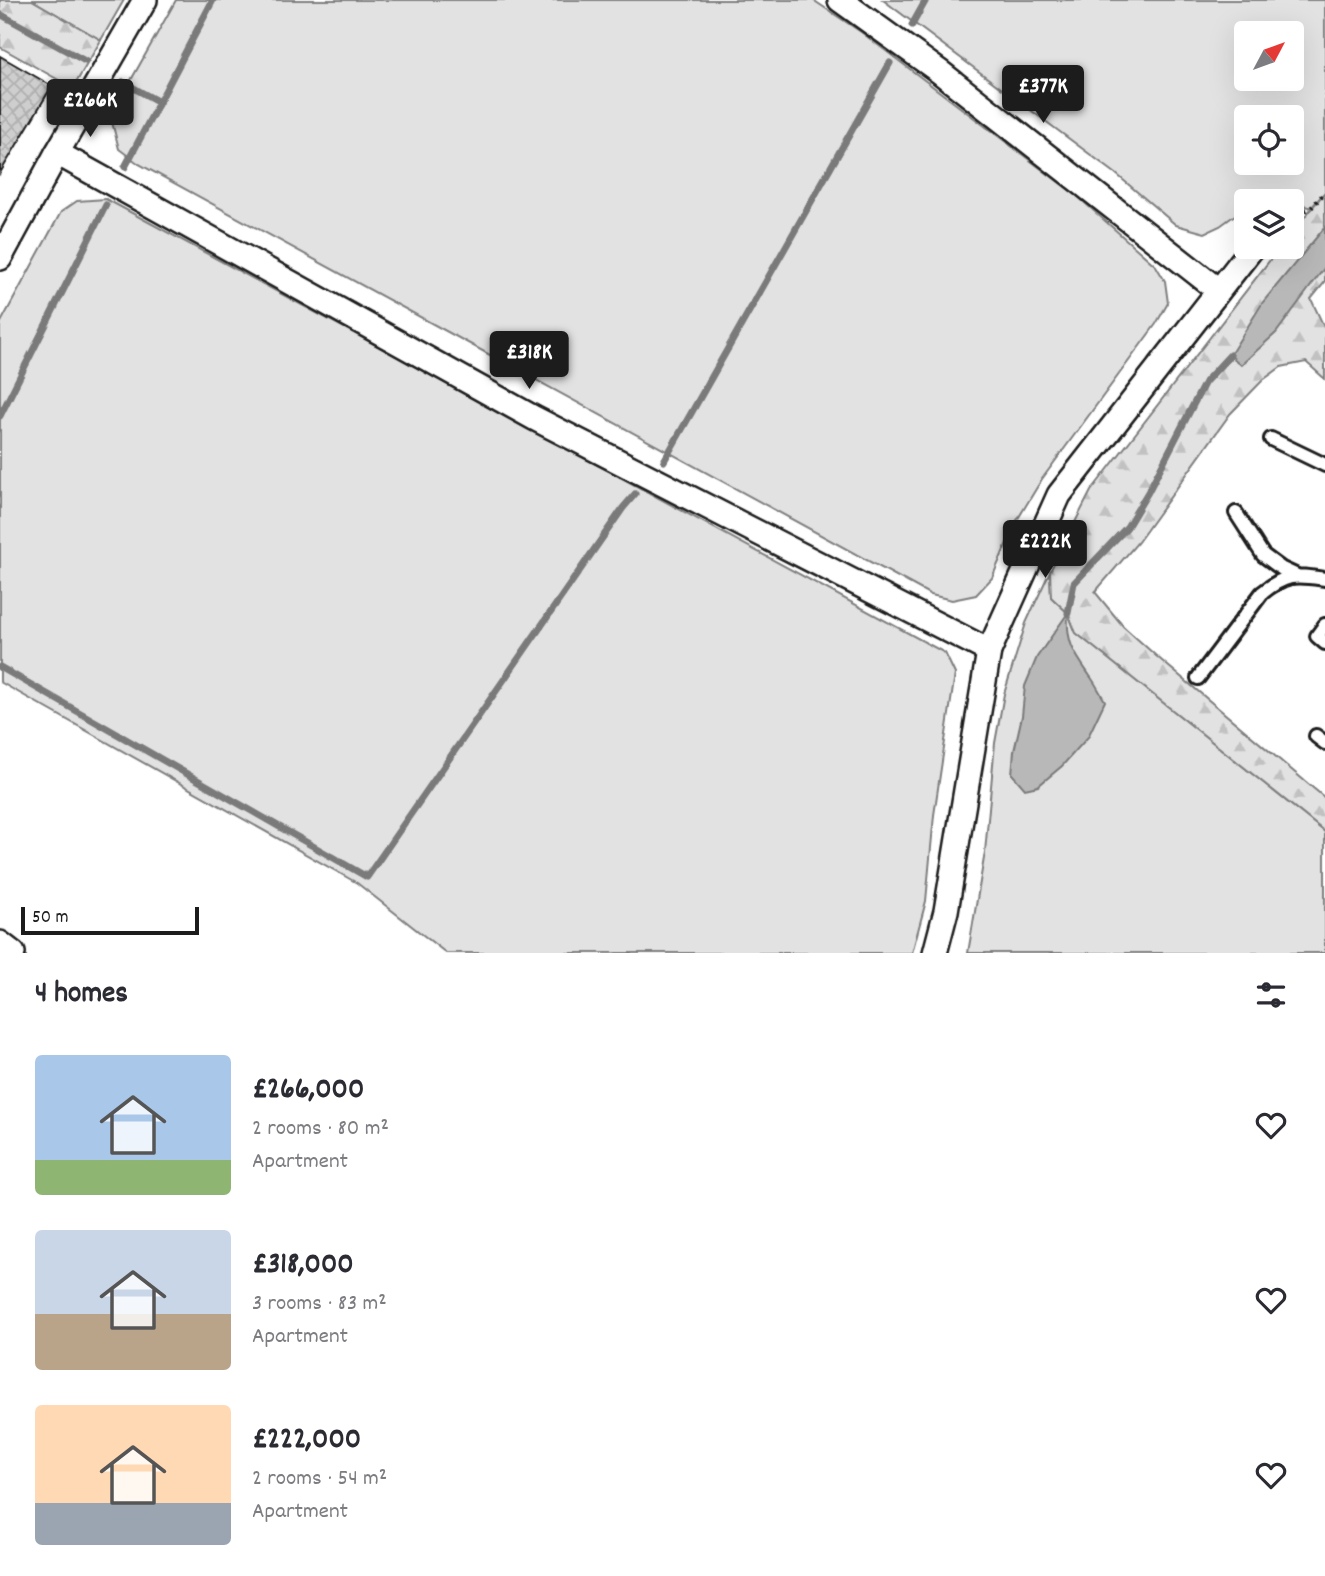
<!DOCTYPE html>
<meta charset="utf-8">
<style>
body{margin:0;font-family:Dekko,sans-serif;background:#f7f7f7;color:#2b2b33;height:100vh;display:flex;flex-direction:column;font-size:26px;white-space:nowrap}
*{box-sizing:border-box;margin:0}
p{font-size:23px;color:#7c7c81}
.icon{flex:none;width:38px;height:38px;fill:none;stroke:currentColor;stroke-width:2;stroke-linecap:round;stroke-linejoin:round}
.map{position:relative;height:953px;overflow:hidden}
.drawer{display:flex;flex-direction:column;background:#fff;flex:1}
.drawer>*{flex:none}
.needle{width:46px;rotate:49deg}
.tools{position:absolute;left:1234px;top:21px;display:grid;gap:14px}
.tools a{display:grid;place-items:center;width:70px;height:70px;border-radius:7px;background:#fff;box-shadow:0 7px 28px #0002;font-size:35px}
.scale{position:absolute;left:21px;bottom:18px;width:178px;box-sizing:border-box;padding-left:7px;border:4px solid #1c1c1c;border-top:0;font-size:19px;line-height:24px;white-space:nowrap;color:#1c1c1c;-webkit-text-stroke:5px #fff;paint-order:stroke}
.price{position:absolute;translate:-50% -60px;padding:0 16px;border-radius:7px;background:#1c1c1c;color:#fff;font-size:23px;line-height:46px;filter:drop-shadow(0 2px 4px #0008)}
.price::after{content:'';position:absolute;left:50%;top:42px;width:21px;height:16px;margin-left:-10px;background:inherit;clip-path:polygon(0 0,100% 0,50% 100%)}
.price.active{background:#222;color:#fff}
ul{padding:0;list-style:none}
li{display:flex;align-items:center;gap:21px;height:175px;padding:0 35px}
li span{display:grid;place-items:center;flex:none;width:196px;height:140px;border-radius:7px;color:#555}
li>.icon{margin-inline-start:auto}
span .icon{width:84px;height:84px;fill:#fffc;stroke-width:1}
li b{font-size:30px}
h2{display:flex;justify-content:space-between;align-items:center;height:84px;padding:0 35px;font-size:30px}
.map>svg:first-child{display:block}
.green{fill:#e2e2e2;stroke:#7f7f7f;stroke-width:2;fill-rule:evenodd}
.forest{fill:url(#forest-firs);stroke:#7f7f7f;stroke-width:2}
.water{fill:#b8b8b8;stroke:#7a7a7a;stroke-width:2}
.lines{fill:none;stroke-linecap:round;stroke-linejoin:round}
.stream{stroke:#7a7a7a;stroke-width:7}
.building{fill:url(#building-cross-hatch);stroke:#1c1c1c;stroke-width:2}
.service-casing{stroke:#1c1c1c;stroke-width:18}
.minor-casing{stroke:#1c1c1c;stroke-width:28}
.path{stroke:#1c1c1c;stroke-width:4.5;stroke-dasharray:2 5;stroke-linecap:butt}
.service{stroke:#fff;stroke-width:12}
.minor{stroke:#fff;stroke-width:23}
</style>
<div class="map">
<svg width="1325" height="953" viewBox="0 0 1325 953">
<defs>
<pattern id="forest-firs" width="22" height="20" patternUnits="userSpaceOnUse" patternTransform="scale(1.75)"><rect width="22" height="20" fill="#e2e2e2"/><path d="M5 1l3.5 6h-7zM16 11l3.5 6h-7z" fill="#c1c1c1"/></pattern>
<pattern id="building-cross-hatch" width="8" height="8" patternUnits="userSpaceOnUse" patternTransform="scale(1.75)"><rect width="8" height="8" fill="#cecece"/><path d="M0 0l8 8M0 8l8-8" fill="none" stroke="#b0b0b0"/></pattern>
</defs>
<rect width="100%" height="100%" fill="#fff"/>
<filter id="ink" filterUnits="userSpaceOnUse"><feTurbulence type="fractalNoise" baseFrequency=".0143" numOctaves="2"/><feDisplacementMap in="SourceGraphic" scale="14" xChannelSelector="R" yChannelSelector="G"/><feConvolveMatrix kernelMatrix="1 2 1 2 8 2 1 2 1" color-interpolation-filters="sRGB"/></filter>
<g filter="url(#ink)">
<g class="green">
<path d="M 32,0 L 124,0 L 101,40 Z"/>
<path d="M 176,0 L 813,0 L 861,32 L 1077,196 L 1156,266 L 1165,281 L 1168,303 L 1156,324 L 1042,479 L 1016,522 L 992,578 L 976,595 L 952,600 L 931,595 L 139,164 L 119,149 L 112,122 L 126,89 Z"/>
<path d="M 883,0 L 1325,0 L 1325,192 L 1311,208 L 1270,191 L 1254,201 L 1246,201 L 1246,207 L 1220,226 L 1205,233 L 1176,225 L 1115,173 ZM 1246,33 L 1292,33 L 1292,79 L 1246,79 ZM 1246,117 L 1292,117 L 1292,163 L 1246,163 Z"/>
<path d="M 106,199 L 945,653 L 955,674 L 934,815 L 926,901 L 912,953 L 446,953 L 357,883 L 0,682 L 0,324 L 61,212 L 77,201 Z"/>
<path d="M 1050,571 L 1051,597 L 1068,613 L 1076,633 L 1325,832 L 1325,953 L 968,953 L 985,852 L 995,743 L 1004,694 L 1026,623 Z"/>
</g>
<g class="forest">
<path d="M 0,0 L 32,0 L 101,40 L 73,88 L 0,47 Z"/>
<path d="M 1325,192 L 1325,282 L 1311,299 L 1325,329 L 1325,379 L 1306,362 L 1281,367 L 1263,380 L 1230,414 L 1138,542 L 1095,592 L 1123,626 L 1155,655 L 1325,798 L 1325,832 L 1076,633 L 1068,613 L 1051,597 L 1050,571 L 1091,491 L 1280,247 L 1292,247 L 1292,232 Z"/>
</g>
<g class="water">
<path d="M 1325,227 L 1325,267 L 1276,333 L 1241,365 L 1230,355 L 1263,302 Z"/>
<path d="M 1068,613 C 1066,643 1074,653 1090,676 C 1096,684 1100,693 1105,701 L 1088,737 L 1062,766 L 1038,786 L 1025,789 L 1012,774 L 1014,751 L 1022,716 L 1025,686 L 1037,657 Z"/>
</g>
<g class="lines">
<g class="stream">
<path d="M 0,14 L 85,61"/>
<path d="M 912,25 L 926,0"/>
<path d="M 123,82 L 159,102"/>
<path d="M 125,167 L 213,0"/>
<path d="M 0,416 L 106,205"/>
<path d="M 664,461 L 890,63"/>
<path d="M 1068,613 L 1074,583 L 1127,527 L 1148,492 L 1205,382 L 1230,355"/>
<path d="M 0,667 L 367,877 L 623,508 L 635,494"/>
</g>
</g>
<path class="building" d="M 0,56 L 52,86 L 0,173 Z"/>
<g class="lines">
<defs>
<g id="service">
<path d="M 1271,439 L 1325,465"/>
<path d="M 1236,513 L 1263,555 L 1282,569 L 1295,575"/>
<path d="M 1325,625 L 1317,636 L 1325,643"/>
<path d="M 1198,678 L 1262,593 C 1287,573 1295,575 1325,579"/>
<path d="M 1316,736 L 1325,743"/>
</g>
<g id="minor">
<path d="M 840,0 L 940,72 L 1218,290"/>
<path d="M 57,153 L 534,418 L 989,651"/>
<path d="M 0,258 L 57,153 L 145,0"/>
<path d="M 0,943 L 13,953"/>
<path d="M 935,953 L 946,911 L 989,651 L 1059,495 L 1253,247"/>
</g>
</defs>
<use href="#service" class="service-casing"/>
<use href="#minor" class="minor-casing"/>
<path class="path" d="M 1292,215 L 1311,208 L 1325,192"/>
<use href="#service" class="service"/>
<use href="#minor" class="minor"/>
</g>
</g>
</svg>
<div class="tools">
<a><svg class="needle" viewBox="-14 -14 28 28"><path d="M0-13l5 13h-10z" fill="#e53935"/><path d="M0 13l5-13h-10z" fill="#7c7c81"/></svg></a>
<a><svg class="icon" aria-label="locate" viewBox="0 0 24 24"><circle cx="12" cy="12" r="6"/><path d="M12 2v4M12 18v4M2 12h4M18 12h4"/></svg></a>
<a><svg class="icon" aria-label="layers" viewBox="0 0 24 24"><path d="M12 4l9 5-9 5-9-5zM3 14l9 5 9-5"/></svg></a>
</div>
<div class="scale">50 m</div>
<b class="price" style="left:1043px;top:125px">£377K</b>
<b class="price active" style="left:90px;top:139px">£266K</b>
<b class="price" style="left:529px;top:391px">£318K</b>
<b class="price" style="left:1045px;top:580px">£222K</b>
</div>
<section class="drawer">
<h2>4 homes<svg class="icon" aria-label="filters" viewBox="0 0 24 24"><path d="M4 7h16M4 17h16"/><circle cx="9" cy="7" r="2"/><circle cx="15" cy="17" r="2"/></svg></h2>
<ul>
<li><span style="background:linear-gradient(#a9c7e8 75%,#8fb573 0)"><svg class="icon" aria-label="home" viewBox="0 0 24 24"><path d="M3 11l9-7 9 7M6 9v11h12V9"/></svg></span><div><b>£266,000</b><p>2 rooms · 80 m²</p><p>Apartment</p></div><svg class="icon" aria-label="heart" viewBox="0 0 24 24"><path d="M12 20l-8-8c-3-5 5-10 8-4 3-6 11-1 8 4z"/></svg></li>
<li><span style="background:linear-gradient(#c9d6e8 60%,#b9a48a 0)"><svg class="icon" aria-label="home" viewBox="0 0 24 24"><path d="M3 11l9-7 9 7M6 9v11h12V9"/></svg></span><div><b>£318,000</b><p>3 rooms · 83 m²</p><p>Apartment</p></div><svg class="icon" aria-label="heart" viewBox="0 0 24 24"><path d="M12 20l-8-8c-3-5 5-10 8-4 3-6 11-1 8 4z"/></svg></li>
<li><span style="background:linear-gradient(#ffd9b3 70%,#9aa5b1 0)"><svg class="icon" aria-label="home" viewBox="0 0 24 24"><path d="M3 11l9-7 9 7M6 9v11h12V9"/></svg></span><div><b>£222,000</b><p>2 rooms · 54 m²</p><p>Apartment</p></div><svg class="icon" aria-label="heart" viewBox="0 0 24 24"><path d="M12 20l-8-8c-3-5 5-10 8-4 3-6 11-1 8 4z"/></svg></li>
</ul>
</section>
